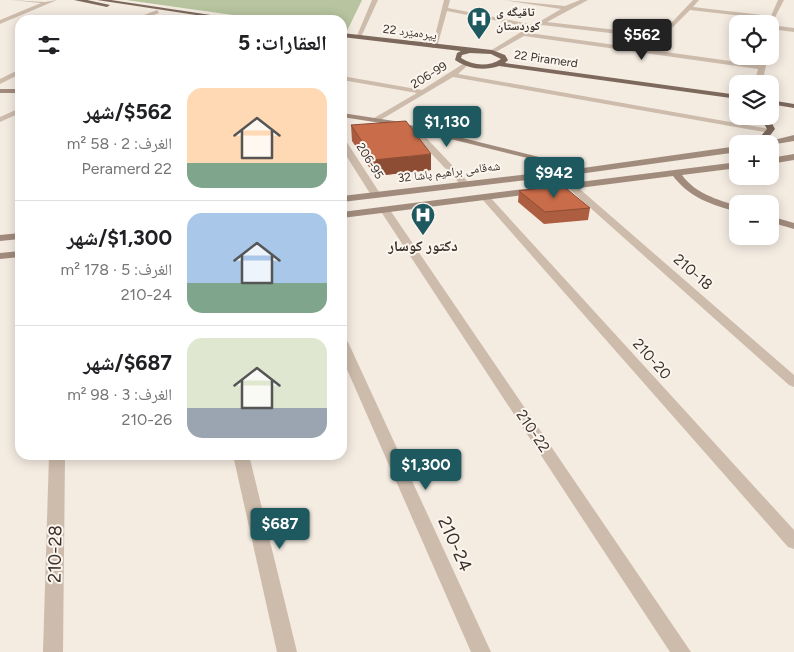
<!DOCTYPE html>
<html lang="ar">
<meta charset="utf-8">
<style>
body{margin:0;font-family:Figtree,"Noto Naskh Arabic",sans-serif;background:#f2f2f2;color:#202124;direction:rtl;height:100vh;display:flex;flex-direction:column;font-size:19px;white-space:nowrap}
*{box-sizing:border-box;margin:0}
p{font-size:16px;color:#757577}
.icon{flex:none;width:28px;height:28px;fill:none;stroke:currentColor;stroke-width:2;stroke-linecap:round;stroke-linejoin:round}
.map{position:relative;flex:1;overflow:hidden;direction:ltr}
.details{position:absolute;left:15px;top:15px;width:332px;height:445px;display:flex;flex-direction:column;background:#fff;border-radius:15px;box-shadow:0 2px 12px #0003;direction:rtl}
.details>*{flex:none}
.buttons{position:absolute;left:729px;top:15px;display:grid;gap:10px}
.buttons a{display:grid;place-items:center;width:50px;height:50px;border-radius:10px;background:#fff;box-shadow:0 2px 12px #0003;font-size:25px}
.price{position:absolute;translate:-50% -42px;padding:0 11px;border-radius:5px;background:#1e595f;color:#fff;font-size:16px;line-height:32px;filter:drop-shadow(0 1px 2px #0008)}
.price::after{content:'';position:absolute;left:50%;top:30px;width:15px;height:11px;margin-left:-8px;background:inherit;clip-path:polygon(0 0,100% 0,50% 100%)}
.price.current{background:#222;color:#fff}
ul{padding:0;list-style:none}
li{display:flex;align-items:center;gap:15px;height:125px;padding:0 20px}
li+li{border-top:1px solid #e0e0e0}
li span{display:grid;place-items:center;flex:none;width:140px;height:100px;border-radius:15px;color:#555}
li>.icon{margin-inline-start:auto}
span .icon{width:60px;height:60px;fill:#fffc;stroke-width:1}
li b{font-size:21px}
h2{display:flex;justify-content:space-between;align-items:center;height:60px;padding:0 20px;font-size:21px}
.map>svg:first-child{display:block}
.green{fill:#b7c49f}
.lines{fill:none;stroke-linecap:round;stroke-linejoin:round}
.street{fill:#cdbcac;fill-rule:evenodd}
.secondary{fill:#a18b7c;fill-rule:evenodd}
.primary{fill:#7d685c;fill-rule:evenodd}
.wall{fill:#ad5d40}
.shaded-wall{fill:#8d4c34}
.building{fill:#c96c4a;stroke:#8d4c34}
.labels{text-anchor:middle;dominant-baseline:central;stroke-width:4;stroke-linejoin:round;paint-order:stroke}
.far-poi-label{font-size:12px;font-weight:bold;fill:#3b302b;stroke:#fbf5ee;text-anchor:start}
.far-street-label{font-size:12px;fill:#3b302b;stroke:#fbf5ee}
.poi-label{font-size:15px;font-weight:bold;fill:#3b302b;stroke:#fbf5ee}
.street-label{font-size:15px;fill:#3b302b;stroke:#fbf5ee}
.near-street-label{font-size:18px;fill:#3b302b;stroke:#fbf5ee}
</style>
<div class="map">
<svg width="794" height="652" viewBox="0 0 794 652">
<rect width="100%" height="100%" fill="#f4ebe1"/>
<path class="green" d="M 126,0 L 362,0 L 347,31 L 343,30 L 342,20 L 268,20 Z"/>
<g class="lines">
<g class="street">
<path d="M 10,0 L 45,2 L 57,0 L 0,24 L 0,20 L 41,3 Z"/>
<path d="M 372,0 L 378,0 L 361,37 L 356,38 Z"/>
<path d="M 444,0 L 450,0 L 448,8 L 534,25 L 561,9 L 503,0 L 565,6 L 580,0 L 588,0 L 547,22 L 660,35 L 693,0 L 699,0 L 693,7 L 771,16 L 778,0 L 784,0 L 771,25 L 794,28 L 794,32 L 770,29 L 770,24 L 767,24 L 769,19 L 690,10 L 661,39 L 542,25 L 529,33 L 759,65 L 762,56 L 768,56 L 762,84 L 754,84 L 758,69 L 524,36 L 492,54 L 490,53 L 490,51 L 529,27 L 447,11 L 437,47 L 432,48 Z"/>
<path d="M 157,10 L 159,13 L 140,20 L 131,20 Z"/>
<path d="M 466,62 L 469,64 L 458,74 L 770,129 L 774,131 L 770,133 L 453,77 L 377,122 L 373,120 L 374,118 L 417,93 L 342,80 L 342,76 L 422,90 Z"/>
<path d="M 20,69 L 20,74 L 0,84 L 0,79 Z"/>
<path d="M 20,108 L 20,113 L 0,122 L 0,117 Z"/>
<path d="M 409,126 L 415,126 L 468,182 L 468,186 L 462,186 L 409,130 Z"/>
<path d="M 342,139 L 346,141 L 381,195 L 379,197 L 376,198 L 371,195 L 342,149 Z"/>
<path d="M 571,183 L 574,184 L 794,375 L 794,387 L 789,385 L 568,188 L 568,184 Z"/>
<path d="M 485,194 L 488,195 L 794,530 L 794,549 L 788,547 L 482,199 L 482,195 Z"/>
<path d="M 385,207 L 390,210 L 691,652 L 670,652 L 380,210 Z"/>
<path d="M 342,338 L 348,342 L 491,652 L 471,652 L 342,358 Z"/>
<path d="M 49,455 L 65,455 L 63,652 L 43,652 Z"/>
<path d="M 233,455 L 249,455 L 297,652 L 277,652 Z"/>
</g>
<g class="secondary">
<rect x="0" y="89" width="20" height="4"/>
<path d="M 342,113 L 394,121 L 583,168 L 738,146 L 738,152 L 586,173 L 342,202 L 342,196 L 572,169 L 394,125 L 342,117 Z"/>
<path d="M 794,135 L 794,141 L 770,145 L 758,144 Z"/>
<path d="M 794,154 L 794,160 L 770,164 L 770,158 Z"/>
<path d="M 738,162 L 738,168 L 682,175 C 696,194 716,199 738,206 L 738,212 C 712,205 690,198 673,176 L 342,218 L 342,212 Z"/>
<path d="M 770,216 L 794,223 L 794,229 L 770,222 Z"/>
<path d="M 20,233 L 20,239 L 0,241 L 0,235 Z"/>
<path d="M 20,251 L 20,257 L 0,259 L 0,253 Z"/>
</g>
<g class="primary">
<path d="M 74,0 L 87,0 L 110,5 L 107,7 Z"/>
<path d="M 97,0 L 111,0 L 244,20 L 229,20 Z"/>
<path d="M 342,33 L 492,50 L 505,55 L 508,60 L 505,63 L 738,95 L 738,99 L 499,66 C 484,71 468,69 455,60 L 457,53 L 461,51 L 342,37 ZM 470,53 L 491,54 L 501,59 C 489,67 473,66 461,58 L 462,55 Z"/>
<path d="M 770,100 L 794,104 L 794,108 L 770,104 Z"/>
<path d="M 760,116 L 768,116 L 775,129 C 767,140 763,144 750,144 L 760,137 L 767,129 Z"/>
</g>
</g>
<g class="wall">
<path d="M 351,125 L 431,170 L 375,176 L 352,141 Z"/>
<path d="M 519,191 L 590,208 L 588,220 L 544,224 L 518,202 Z"/>
</g>
<path class="shaded-wall" d="M 431,154 L 431,170 L 375,176 L 374,160 Z"/>
<g class="building">
<path d="M 406,121 L 431,154 L 374,160 L 351,125 Z"/>
<path d="M 562,185 L 590,208 L 545,212 L 519,191 Z"/>
</g>
<defs>
<symbol id="hospital-pin" viewBox="-11 -11 22 30"><path d="M0 17L-7.5 6A9.5 9.5 0 1 1 7.5 6Z" fill="#1e595f" stroke="#fbf5ee"/><path d="M-5-5h3v3.5h4V-5h3V5h-3V1.5h-4V5h-3Z" fill="#fff"/></symbol>
</defs>
<g fill-rule="evenodd">
<use href="#hospital-pin" x="465" y="5" width="28" height="38"/>
<use href="#hospital-pin" x="409" y="201" width="28" height="38"/>
</g>
<g class="labels">
<g class="far-poi-label">
<text x="496" y="12">تاقيگه ى<tspan x="496" dy="14">كوردستان</tspan></text>
</g>
<g class="far-street-label">
<text transform="translate(410 32) rotate(7)">22 پیرەمێرد</text>
<text transform="translate(546 59) rotate(8)">22 Piramerd</text>
<text transform="translate(429 75) rotate(-31)">206-99</text>
<text transform="translate(370 161) rotate(58)">206-95</text>
<text transform="translate(449 172) rotate(-7)">شەقامی براهیم پاشا 32</text>
</g>
<g class="poi-label">
<text x="423" y="246">دكتور كوسار</text>
</g>
<g class="street-label">
<text transform="translate(693 272) rotate(41)">210-18</text>
<text transform="translate(652 359) rotate(48)">210-20</text>
<text transform="translate(533 431) rotate(56)">210-22</text>
</g>
<g class="near-street-label">
<text transform="translate(455 544) rotate(66)">210-24</text>
<text transform="translate(55 554) rotate(-89)">210-28</text>
</g>
</g>
</svg>
<div class="buttons">
<a><svg class="icon" aria-label="locate" viewBox="0 0 24 24"><circle cx="12" cy="12" r="6"/><path d="M12 2v4M12 18v4M2 12h4M18 12h4"/></svg></a>
<a><svg class="icon" aria-label="layers" viewBox="0 0 24 24"><path d="M12 4l9 5-9 5-9-5zM3 14l9 5 9-5"/></svg></a>
<a>+</a>
<a>−</a>
</div>
<b class="price current" style="left:642px;top:61px">$562</b>
<b class="price" style="left:447px;top:148px">$1,130</b>
<b class="price" style="left:554px;top:199px">$942</b>
<b class="price" style="left:426px;top:491px">$1,300</b>
<b class="price" style="left:280px;top:550px">$687</b>
<section class="details">
<h2>العقارات: 5<svg class="icon" aria-label="filters" viewBox="0 0 24 24"><path d="M4 7h16M4 17h16"/><circle cx="9" cy="7" r="2"/><circle cx="15" cy="17" r="2"/></svg></h2>
<ul>
<li><span style="background:linear-gradient(#ffd9b3 75%,#7fa58c 0)"><svg class="icon" aria-label="home" viewBox="0 0 24 24"><path d="M3 11l9-7 9 7M6 9v11h12V9"/></svg></span><div><b>$562/شهر</b><p>الغرف: 2 · 58 m²</p><p>22 Peramerd</p></div></li>
<li><span style="background:linear-gradient(#a9c7e8 70%,#7fa58c 0)"><svg class="icon" aria-label="home" viewBox="0 0 24 24"><path d="M3 11l9-7 9 7M6 9v11h12V9"/></svg></span><div><b>$1,300/شهر</b><p>الغرف: 5 · 178 m²</p><p>210-24</p></div></li>
<li><span style="background:linear-gradient(#dfe7d0 70%,#9aa5b1 0)"><svg class="icon" aria-label="home" viewBox="0 0 24 24"><path d="M3 11l9-7 9 7M6 9v11h12V9"/></svg></span><div><b>$687/شهر</b><p>الغرف: 3 · 98 m²</p><p>210-26</p></div></li>
</ul>
</section>
</div>
